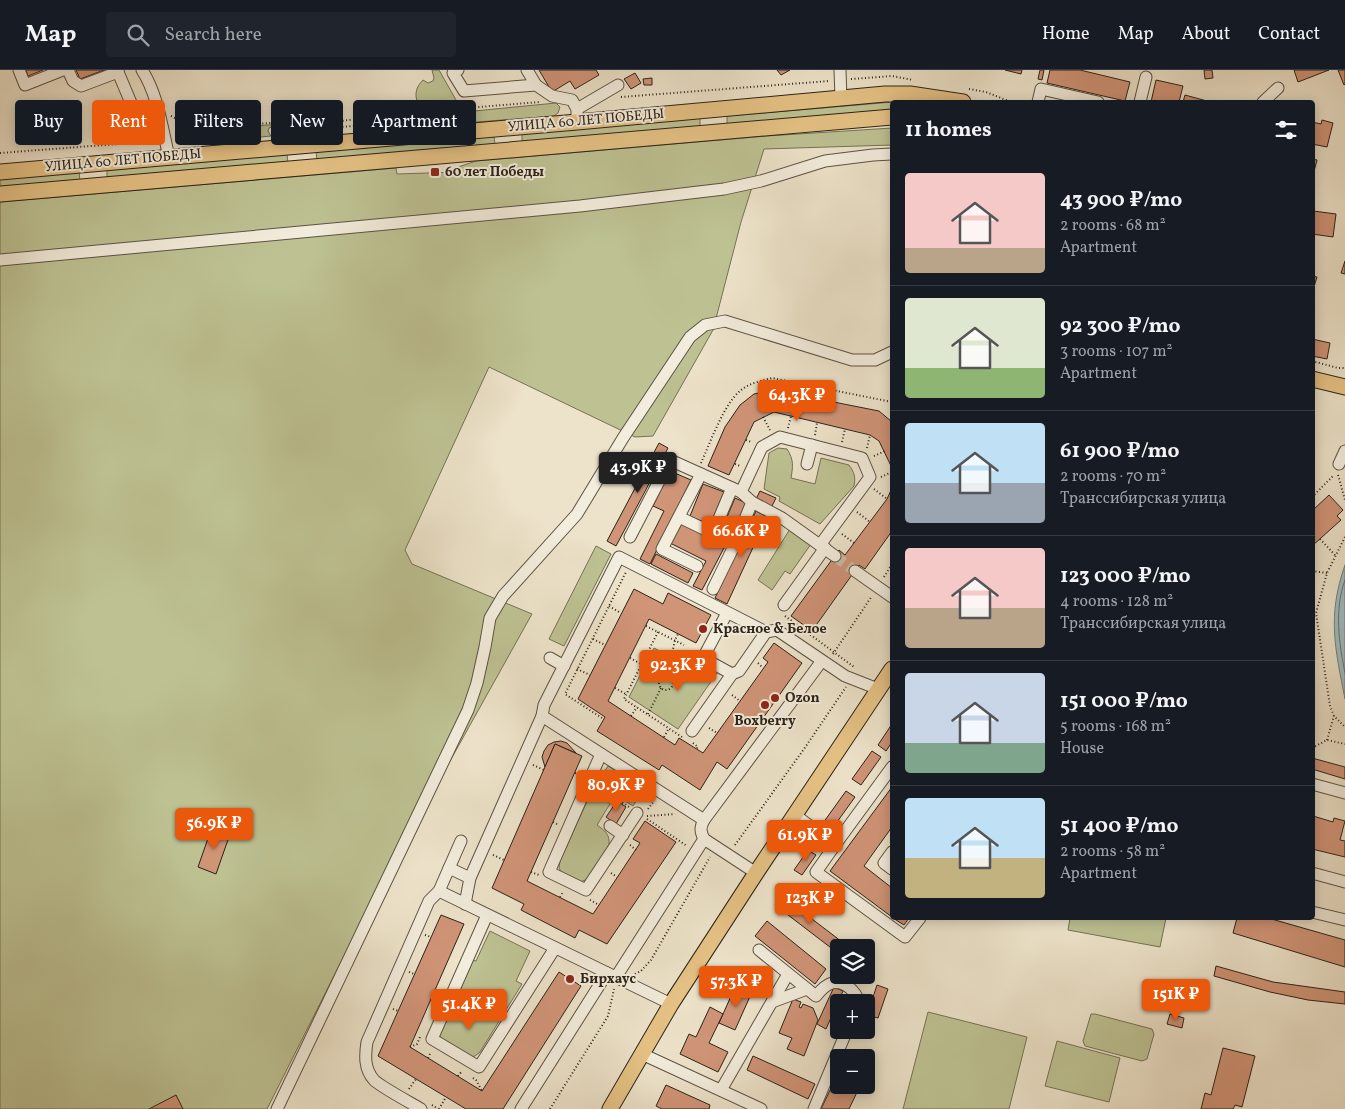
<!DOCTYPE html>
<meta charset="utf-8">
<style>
body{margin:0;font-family:Vollkorn,serif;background:#20242c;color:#f1f3f6;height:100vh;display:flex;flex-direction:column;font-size:19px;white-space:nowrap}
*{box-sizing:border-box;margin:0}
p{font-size:16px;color:#9ea1a6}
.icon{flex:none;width:28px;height:28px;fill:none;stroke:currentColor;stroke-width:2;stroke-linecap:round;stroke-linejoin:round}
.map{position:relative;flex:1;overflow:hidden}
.panel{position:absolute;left:890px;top:30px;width:425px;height:820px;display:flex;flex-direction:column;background:#171b24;border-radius:5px;box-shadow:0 2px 12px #0003}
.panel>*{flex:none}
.top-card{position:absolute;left:15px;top:30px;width:475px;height:45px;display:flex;gap:10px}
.buttons{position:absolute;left:830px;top:869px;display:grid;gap:10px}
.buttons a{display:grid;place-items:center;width:45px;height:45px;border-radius:5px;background:#171b24;box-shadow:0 2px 12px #0003;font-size:25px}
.price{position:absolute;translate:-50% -42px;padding:0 11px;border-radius:5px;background:#ea580c;color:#fff;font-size:16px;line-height:32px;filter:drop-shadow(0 1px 2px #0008)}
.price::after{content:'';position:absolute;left:50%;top:30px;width:15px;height:11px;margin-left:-8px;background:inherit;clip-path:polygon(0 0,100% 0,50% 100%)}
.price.current{background:#222;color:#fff}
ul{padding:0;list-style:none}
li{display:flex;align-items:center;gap:15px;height:125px;padding:0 15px}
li+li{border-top:1px solid #363941}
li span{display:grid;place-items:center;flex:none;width:140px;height:100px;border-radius:5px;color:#555}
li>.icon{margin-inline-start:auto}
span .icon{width:60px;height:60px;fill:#fffc;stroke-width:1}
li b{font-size:21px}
h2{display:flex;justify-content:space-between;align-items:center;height:60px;padding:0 15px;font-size:21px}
.chip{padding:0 18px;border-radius:5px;background:#171b24;box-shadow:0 2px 12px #0003;font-size:18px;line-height:45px}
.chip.current{background:#ea580c;color:#fff}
header{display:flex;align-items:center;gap:30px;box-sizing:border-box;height:70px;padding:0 25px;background:#171b24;border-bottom:1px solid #363941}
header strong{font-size:24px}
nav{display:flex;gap:28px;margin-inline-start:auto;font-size:18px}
.search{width:350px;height:45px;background:#20242c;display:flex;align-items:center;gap:12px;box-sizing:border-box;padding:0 18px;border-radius:5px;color:#9ea1a6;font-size:19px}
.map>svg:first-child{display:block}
.green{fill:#bec293;stroke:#747256}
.water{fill:#9ebbc1;stroke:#707e7e}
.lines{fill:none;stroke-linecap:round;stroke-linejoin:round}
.shore{stroke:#646e6d;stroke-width:1}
.building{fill:#d09477;stroke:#2b2219}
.minor-tunnel{stroke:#c6bca7;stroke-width:11;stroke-dasharray:11 5.5;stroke-linecap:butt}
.minor-casing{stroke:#5c5245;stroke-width:13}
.major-casing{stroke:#2b2219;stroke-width:17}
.path{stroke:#2b2219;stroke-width:2;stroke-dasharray:1 2.5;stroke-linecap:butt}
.minor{stroke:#f3eddd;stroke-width:11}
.major{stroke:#e6c285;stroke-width:15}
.poi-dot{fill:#8f2418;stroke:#f3eddd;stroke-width:2}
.labels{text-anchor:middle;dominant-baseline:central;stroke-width:4;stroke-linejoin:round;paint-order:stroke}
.street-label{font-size:14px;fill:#2b2219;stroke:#f3eddd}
.poi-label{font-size:14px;font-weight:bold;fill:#2b2219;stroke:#f3eddd;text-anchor:start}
</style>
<header>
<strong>Map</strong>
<div class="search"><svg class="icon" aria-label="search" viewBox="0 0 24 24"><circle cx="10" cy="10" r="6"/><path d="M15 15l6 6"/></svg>Search here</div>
<nav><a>Home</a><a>Map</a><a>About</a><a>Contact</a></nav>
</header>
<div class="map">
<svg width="1345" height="1039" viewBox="0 0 1345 1039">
<rect width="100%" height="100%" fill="#ede3ca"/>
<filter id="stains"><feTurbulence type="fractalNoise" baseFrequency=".004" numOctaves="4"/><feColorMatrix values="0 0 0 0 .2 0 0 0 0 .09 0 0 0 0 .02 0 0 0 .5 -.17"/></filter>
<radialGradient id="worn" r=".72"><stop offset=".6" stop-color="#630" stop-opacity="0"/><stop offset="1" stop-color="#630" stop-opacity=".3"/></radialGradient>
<g class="green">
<path d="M 432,0 L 439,0 L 456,30 L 456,35 L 458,40 L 464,42 L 556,33 L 560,37 L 558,43 L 554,46 L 412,57 L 404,55 C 404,45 411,40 418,34 C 414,24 416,17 423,10 L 428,13 L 433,11 L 434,8 Z"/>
<path d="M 905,31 L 905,32 L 892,32 L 892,41 L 727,55 L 727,46 Z"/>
<path d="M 700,48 L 700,58 L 522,73 L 522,63 Z"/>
<path d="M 302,53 C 299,61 289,62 282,65 L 272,57 L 269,58 L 268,61 L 271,66 L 207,72 L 203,68 L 201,59 Z"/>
<path d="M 892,58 L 892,75 L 764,79 L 741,152 L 713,260 L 653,366 L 635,367 L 489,297 L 405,480 L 412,494 L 532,544 L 368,838 L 267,1039 L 0,1039 L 0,132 L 396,98 L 397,104 L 458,102 L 458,97 L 476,91 L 767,66 Z"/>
<path d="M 494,66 L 495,75 L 317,91 L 316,81 Z"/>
<path d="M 287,84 L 288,93 L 107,109 L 107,99 Z"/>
<path d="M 79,101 L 80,111 L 0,118 L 0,108 Z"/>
<path d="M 778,378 L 787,379 C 794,390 793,396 791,408 L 815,414 L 821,388 L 849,395 C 854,402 856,407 854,416 L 820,454 L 779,431 L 780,427 L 764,419 L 769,383 Z"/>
<path d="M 790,459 L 811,474 L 790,504 L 785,501 L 772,520 L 758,510 Z"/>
<path d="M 596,476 L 611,484 L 564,576 L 549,569 Z"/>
<path d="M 654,578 L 703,603 L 709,596 L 716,599 L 717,603 L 678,659 L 629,627 Z"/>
<path d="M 608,696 L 644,718 L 633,736 L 597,713 Z"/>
<path d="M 594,716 L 613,729 L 597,755 C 605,761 610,764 609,775 L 588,809 L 580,812 L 562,803 L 559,798 L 560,791 Z"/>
<path d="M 1070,848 L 1166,848 L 1160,877 L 1068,860 Z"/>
<path d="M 490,861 L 530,881 L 516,911 L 522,914 L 480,982 L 475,986 L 470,987 L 440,968 L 439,961 L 472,890 L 476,891 Z"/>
<path d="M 928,942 L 1027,967 L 1009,1039 L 903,1039 Z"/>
<path d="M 1091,944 L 1095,944 L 1152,959 L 1154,964 L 1147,989 L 1142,991 L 1085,976 L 1083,971 Z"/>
<path d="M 1057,971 L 1120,988 L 1109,1032 L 1045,1016 Z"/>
</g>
<path class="water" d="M 1345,495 L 1345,629 C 1335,578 1327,546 1345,495 Z"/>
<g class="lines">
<path class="shore" d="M 1345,510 C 1334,540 1339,573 1345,603"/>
</g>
<g class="building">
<path d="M 26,0 L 43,0 L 28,6 Z"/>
<path d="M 76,0 L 104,0 L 80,9 Z"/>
<path d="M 539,0 L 596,0 L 599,5 L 575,19 L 570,11 L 552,22 Z"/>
<path d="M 777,0 L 790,0 L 781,5 Z"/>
<path d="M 1005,0 L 1022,0 L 1021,4 Z"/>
<path d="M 1040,0 L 1044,0 L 1042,10 L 1038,9 Z"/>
<path d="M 1050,0 L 1080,0 L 1130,12 L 1125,31 L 1047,13 Z"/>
<path d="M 1204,0 L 1212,0 L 1213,8 L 1205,9 Z"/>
<path d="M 1294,0 L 1329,0 L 1298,12 Z"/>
<path d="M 1338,0 L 1345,0 L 1345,14 L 1344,15 Z"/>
<path d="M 635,3 L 641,13 L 631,19 L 624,9 Z"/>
<path d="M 652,8 L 652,15 L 644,15 L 643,9 Z"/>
<path d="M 1156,10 L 1183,16 L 1179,32 L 1151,32 Z"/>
<path d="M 1185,25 L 1207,31 L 1214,32 L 1183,32 Z"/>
<path d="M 1322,50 L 1333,53 L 1327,77 L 1312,74 L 1312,52 L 1321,54 Z"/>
<path d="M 1312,89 L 1317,90 L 1312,109 Z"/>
<path d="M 1313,141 L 1336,144 L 1333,167 L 1312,164 Z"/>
<path d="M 1345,191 L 1345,204 L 1341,203 Z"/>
<path d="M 1312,206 L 1317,207 L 1312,223 Z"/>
<path d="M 1312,269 L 1330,273 L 1327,289 L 1312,286 Z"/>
<path d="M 773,320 L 879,341 L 892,352 L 892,398 L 879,371 L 870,365 L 774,342 L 754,352 L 729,405 L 708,396 L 725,357 L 740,335 L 754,324 Z"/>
<path d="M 659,373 L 668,378 L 616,476 L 607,471 Z"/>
<path d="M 670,401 L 691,410 L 650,494 L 640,489 L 664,441 L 653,436 Z"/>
<path d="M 703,414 L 724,422 L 710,455 L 690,446 Z"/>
<path d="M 892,418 L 892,461 L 865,499 L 859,495 L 812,561 L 791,546 L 839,480 L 845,485 L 887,429 Z"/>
<path d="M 760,421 L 776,428 L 771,438 L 755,431 Z"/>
<path d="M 1329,425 L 1343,440 L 1337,446 L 1341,450 L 1312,476 L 1312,441 Z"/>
<path d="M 735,428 L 746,433 L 732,464 L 722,459 Z"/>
<path d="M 756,441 L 767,447 L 727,534 L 715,528 Z"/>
<path d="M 681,452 L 725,476 L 702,520 L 693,516 L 706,491 L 670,473 Z"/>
<path d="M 656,484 L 693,503 L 688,513 L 651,494 Z"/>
<path d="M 634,519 L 663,534 L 668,523 L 711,545 L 696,573 L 649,549 L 608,631 L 675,675 L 679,668 L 703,683 L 768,592 L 763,588 L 774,573 L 802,593 L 727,699 L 717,692 L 700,720 L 662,695 L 659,700 L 597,661 L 605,647 L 578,629 Z"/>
<path d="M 892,654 L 892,672 L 886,681 L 878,675 Z"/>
<path d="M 561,671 L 567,673 L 576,683 L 555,674 L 545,697 L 542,687 L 544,681 L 548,675 L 554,672 Z"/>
<path d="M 555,674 L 582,686 L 527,811 L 593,844 L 640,773 L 633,769 L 645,751 L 676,772 L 607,874 L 579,860 L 575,868 L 521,840 L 524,834 L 492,818 Z"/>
<path d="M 872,681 L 881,687 L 861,715 L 852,709 Z"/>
<path d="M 1312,688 L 1345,697 L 1345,709 L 1312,699 Z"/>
<path d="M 892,717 L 892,757 L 864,796 L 892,818 L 892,847 L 830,801 Z"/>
<path d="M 846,721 L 855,727 L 832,759 L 823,753 Z"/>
<path d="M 617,731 L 626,737 L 616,754 L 606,747 Z"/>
<path d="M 1313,746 L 1333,752 L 1334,748 L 1345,751 L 1340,770 L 1345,771 L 1345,787 L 1312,779 Z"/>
<path d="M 212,757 L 230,764 L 216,804 L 198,797 Z"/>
<path d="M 808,780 L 816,785 L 802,805 L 794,800 Z"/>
<path d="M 782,826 L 850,878 L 839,878 L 839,884 L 775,835 Z"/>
<path d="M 441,845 L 464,854 L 410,977 L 482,1021 L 559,902 L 581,916 L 503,1039 L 466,1039 L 378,986 Z"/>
<path d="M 893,848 L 909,848 L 904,855 Z"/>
<path d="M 1237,848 L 1268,848 L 1345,870 L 1345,897 L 1233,863 Z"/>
<path d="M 767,851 L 826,899 L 815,914 L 755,866 Z"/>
<path d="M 866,890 L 873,894 L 866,903 Z"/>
<path d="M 1216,896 L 1273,912 L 1345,922 L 1345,934 L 1308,930 L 1270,922 L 1214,906 Z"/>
<path d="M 736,915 L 752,922 L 735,960 L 719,953 Z"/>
<path d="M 877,915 L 888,919 L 878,948 L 867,945 Z"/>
<path d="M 834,917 L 843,921 L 826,959 L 817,954 Z"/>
<path d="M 793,929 L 801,932 L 799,937 L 801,938 L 803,934 L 813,938 L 818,950 L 804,986 L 787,979 L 792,968 L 779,963 Z"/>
<path d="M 710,937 L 723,944 L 709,973 L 728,982 L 718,1002 L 680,984 L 689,964 L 696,967 Z"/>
<path d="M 1170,944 L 1184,948 L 1182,958 L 1167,954 Z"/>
<path d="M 1223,978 L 1255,986 L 1242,1037 L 1235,1035 L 1233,1039 L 1201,1039 L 1205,1023 L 1211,1025 Z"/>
<path d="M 753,986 L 815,1014 L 808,1029 L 747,1000 Z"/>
<path d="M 833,1014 L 839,1016 L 840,1015 L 860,1016 L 849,1039 L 821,1039 Z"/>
<path d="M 666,1015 L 710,1035 L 709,1039 L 662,1039 L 656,1036 Z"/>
<path d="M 176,1025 L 183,1039 L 149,1039 Z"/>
</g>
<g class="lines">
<path class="minor-tunnel" d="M 835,486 L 855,501"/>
<defs>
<g id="minor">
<path d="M 19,0 L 25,15 L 63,0"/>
<path d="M 68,0 L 73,11 L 81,16 L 118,2 L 118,0"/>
<path d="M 142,0 C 158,25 162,58 169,87"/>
<path d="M 458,0 L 453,3 L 464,21 L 536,15 L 552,26 L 572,30 L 577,39 L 577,52"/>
<path d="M 527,0 L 536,15"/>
<path d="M 840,0 L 841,28"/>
<path d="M 118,2 L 134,40"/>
<path d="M 1038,32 L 1041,19 L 1098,32"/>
<path d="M 1140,32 L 1146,7"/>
<path d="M 1263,32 L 1278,18"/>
<path d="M 577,39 L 618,15"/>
<path d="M 0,190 L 580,136 L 724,119 L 761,111 L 825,91 L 873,85 L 892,84"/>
<path d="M 807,394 L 812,375"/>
<path d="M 1339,394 L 1345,381"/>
<path d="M 741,422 L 762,377 L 780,367 L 862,388 L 870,407 L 820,475"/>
<path d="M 679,447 L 735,474"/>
<path d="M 713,463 L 732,418"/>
<path d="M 630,467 L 670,390 L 741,422 L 752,432 L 782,448 L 835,486"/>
<path d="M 697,496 L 662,479 L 701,404"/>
<path d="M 855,501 L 892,527"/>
<path d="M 713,519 L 735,474 L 752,432"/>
<path d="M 784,535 L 825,478"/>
<path d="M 686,587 L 703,588 L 732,604"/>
<path d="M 550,588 L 564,596"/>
<path d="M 703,588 L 727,543"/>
<path d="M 542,646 L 704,750"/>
<path d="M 692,661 L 732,604 L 739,601 L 766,562"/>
<path d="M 601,684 L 549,802 L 586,820 L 637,743"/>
<path d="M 1312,714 L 1345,723"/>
<path d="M 795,745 L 835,775 L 816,802 L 905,867 L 920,848"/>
<path d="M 610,756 L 623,765"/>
<path d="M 835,775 L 892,697"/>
<path d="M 892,782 L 884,793 L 892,799"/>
<path d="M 449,798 L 470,808"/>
<path d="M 756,803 L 704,769 C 700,761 700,757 704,750 L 821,592"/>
<path d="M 1312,803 L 1345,812"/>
<path d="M 439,821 L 671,934"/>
<path d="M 465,834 L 470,808 L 542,646 L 544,635 L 619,487 L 766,562 L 777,560 L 845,606 L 878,619"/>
<path d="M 1312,842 L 1345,850"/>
<path d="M 487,845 L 432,969 L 479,997 L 555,878"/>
<path d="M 759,880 L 816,926 C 820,921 825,915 832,913 C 845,910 856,922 859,932"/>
<path d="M 616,907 L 704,769"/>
<path d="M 772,932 L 807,919"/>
<path d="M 642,984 L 761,1039"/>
<path d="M 721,1020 L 788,904"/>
<path d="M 277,1039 L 468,640 L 477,613 L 485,577 L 490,548 L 503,526 L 577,444 L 623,368 L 690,267 L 705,255 L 725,251 L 852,290 L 875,290 L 892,282"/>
<path d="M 421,1039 C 411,1033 381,1017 374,1010 C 364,999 365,985 367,972 L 429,831 L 439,821 L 461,771"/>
<path d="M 521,1039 L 607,903"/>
<path d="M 814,1039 L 847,960"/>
</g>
<g id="major">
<path d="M 0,102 L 577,52 L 885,24 L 910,24 L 963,32"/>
<path d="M 0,124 L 892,47"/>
<path d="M 1312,309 L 1345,317"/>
<path d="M 610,1039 L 671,934 L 756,803 L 892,599"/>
</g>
</defs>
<use href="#minor" class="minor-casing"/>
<use href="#major" class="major-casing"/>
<g class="path">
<path d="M 851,9 L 892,6 L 913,10"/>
<path d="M 969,19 L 986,22 L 1011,32"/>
<path d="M 621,27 L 829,11"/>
<path d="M 171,46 L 193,58 L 302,51 L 334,52 L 393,44 L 540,32"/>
<path d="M 334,52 L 339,57 L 393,53 L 393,44"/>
<path d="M 0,83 L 131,73 L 148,61 L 150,58"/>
<path d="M 1312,291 L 1338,298 L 1345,298"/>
<path d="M 763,347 L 770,360"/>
<path d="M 788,358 L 791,346"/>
<path d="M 815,365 L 817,353"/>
<path d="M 746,370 L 751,372"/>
<path d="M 842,372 L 845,359"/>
<path d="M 867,378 L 870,365"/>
<path d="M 874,386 L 885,381"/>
<path d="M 701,393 C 710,373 724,334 740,321 C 749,313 761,311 772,308 L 892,332"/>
<path d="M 735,394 L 740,396"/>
<path d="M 1338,405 L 1345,430"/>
<path d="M 881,407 L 892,402"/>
<path d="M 874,419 L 887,429"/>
<path d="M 1312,427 L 1334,405"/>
<path d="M 857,442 L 870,452"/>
<path d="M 842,464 L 854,473"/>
<path d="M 1345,467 L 1327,503 L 1316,543 L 1330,636 L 1334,646 L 1345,657"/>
<path d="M 1320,469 L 1335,485"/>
<path d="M 1312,501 L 1327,503"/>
<path d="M 884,507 L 892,494"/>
<path d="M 609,536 L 621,543"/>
<path d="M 785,546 L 854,597"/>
<path d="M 646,556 L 684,575"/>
<path d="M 658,562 L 624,629 L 682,667"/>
<path d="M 593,569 L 605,575"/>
<path d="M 833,584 L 872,526"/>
<path d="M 630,588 L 641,594"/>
<path d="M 758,593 L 763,598"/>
<path d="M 577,599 L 590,605"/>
<path d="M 667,606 L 675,570 L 678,564"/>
<circle cx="666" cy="613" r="7"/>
<path d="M 615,618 L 626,624"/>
<path d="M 732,625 L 740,631"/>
<path d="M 648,644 L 661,618"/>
<path d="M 631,646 L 637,637"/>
<path d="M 602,648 L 565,624 L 626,502"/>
<path d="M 709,658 L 717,663"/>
<path d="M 664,667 L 669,658"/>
<path d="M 1327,670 L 1334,646"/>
<path d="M 693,673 L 698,677 L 696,679"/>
<path d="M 1312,678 L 1327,670 L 1345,674"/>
<path d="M 533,695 L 544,700"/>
<path d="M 575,703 L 581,705"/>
<path d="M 599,717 L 629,737"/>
<path d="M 648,739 L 654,731"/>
<path d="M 647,746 L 675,744"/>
<path d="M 647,749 L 687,776"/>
<path d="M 553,752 L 559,755"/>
<path d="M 630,775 L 636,780"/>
<path d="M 735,775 L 804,679 L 846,617"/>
<path d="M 493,785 L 504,790"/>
<path d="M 531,802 L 539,805"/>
<path d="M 611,803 L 617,807"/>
<path d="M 560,827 L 563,822"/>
<path d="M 590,830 L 599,835"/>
<path d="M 425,865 L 431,867"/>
<path d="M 409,902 L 414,904"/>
<path d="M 635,904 L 641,901 L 651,890 L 710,787"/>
<path d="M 393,939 L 398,941"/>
<path d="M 410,977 L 417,974 L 420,967"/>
<path d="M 428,988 L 431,982"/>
<path d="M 458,1006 L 462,1001"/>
<path d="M 473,1008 L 476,1010 L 482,1021"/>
<path d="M 409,1019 L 416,1009"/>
<path d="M 432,1035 L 438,1039"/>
<path d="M 439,1039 L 446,1027"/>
<path d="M 550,1039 L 608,946 L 614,919"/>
</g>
<use href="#minor" class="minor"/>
<use href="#major" class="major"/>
</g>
<g class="poi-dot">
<rect x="430" y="97" width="10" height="10" rx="2.5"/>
<circle cx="703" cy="559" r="5"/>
<circle cx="775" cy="628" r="5"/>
<circle cx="765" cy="635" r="5"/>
<circle cx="570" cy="909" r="5"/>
</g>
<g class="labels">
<g class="street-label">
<text transform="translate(586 51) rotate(-5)">УЛИЦА 60 ЛЕТ ПОБЕДЫ</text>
<text transform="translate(123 91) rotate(-5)">УЛИЦА 60 ЛЕТ ПОБЕДЫ</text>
</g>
<g class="poi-label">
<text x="445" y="102">60 лет Победы</text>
<text x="713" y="559">Красное &amp; Белое</text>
<text x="785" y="628">Ozon</text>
<text x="765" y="651" text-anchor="middle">Boxberry</text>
<text x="580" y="909">Бирхаус</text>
</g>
</g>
<rect width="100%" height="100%" filter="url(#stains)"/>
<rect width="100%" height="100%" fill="url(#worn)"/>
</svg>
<div class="buttons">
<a><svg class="icon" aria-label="layers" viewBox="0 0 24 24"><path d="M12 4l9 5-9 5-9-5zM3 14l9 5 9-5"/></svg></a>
<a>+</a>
<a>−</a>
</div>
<b class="price" style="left:797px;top:352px">64.3K ₽</b>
<b class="price current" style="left:638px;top:424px">43.9K ₽</b>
<b class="price" style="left:741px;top:488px">66.6K ₽</b>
<b class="price" style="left:678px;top:622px">92.3K ₽</b>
<b class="price" style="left:616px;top:742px">80.9K ₽</b>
<b class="price" style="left:214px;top:780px">56.9K ₽</b>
<b class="price" style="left:805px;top:792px">61.9K ₽</b>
<b class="price" style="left:810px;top:855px">123K ₽</b>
<b class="price" style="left:736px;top:938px">57.3K ₽</b>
<b class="price" style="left:1176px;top:951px">151K ₽</b>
<b class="price" style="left:469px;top:961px">51.4K ₽</b>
<div class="top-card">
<a class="chip">Buy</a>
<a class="chip current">Rent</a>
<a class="chip">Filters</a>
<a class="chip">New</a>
<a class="chip">Apartment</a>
</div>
<section class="panel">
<h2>11 homes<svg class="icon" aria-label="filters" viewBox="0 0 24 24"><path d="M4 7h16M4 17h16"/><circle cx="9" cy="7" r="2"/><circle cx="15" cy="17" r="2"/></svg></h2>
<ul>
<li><span style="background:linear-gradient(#f6c9c9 75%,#b9a48a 0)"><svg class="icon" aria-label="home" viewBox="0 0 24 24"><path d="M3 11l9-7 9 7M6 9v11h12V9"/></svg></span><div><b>43 900 ₽/mo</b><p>2 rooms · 68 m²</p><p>Apartment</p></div></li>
<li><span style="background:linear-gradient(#dfe7d0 70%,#8fb573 0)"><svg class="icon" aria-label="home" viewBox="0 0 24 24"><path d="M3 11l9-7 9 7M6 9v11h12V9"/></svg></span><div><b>92 300 ₽/mo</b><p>3 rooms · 107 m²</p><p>Apartment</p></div></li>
<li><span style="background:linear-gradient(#bfe0f5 60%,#9aa5b1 0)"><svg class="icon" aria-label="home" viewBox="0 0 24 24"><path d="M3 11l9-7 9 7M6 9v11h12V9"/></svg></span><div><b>61 900 ₽/mo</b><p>2 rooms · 70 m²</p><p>Транссибирская улица</p></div></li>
<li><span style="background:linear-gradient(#f6c9c9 60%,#b9a48a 0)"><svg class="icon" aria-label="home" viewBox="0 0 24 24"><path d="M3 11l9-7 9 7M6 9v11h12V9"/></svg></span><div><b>123 000 ₽/mo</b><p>4 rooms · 128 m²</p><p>Транссибирская улица</p></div></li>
<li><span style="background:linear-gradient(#c9d6e8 70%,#7fa58c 0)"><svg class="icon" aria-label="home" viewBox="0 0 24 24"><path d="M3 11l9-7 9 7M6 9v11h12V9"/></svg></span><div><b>151 000 ₽/mo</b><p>5 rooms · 168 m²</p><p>House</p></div></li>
<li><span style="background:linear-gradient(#bfe0f5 60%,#c2b280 0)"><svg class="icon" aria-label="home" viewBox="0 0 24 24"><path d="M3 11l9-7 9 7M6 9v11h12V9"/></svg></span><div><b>51 400 ₽/mo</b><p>2 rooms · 58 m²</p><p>Apartment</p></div></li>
</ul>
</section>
</div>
